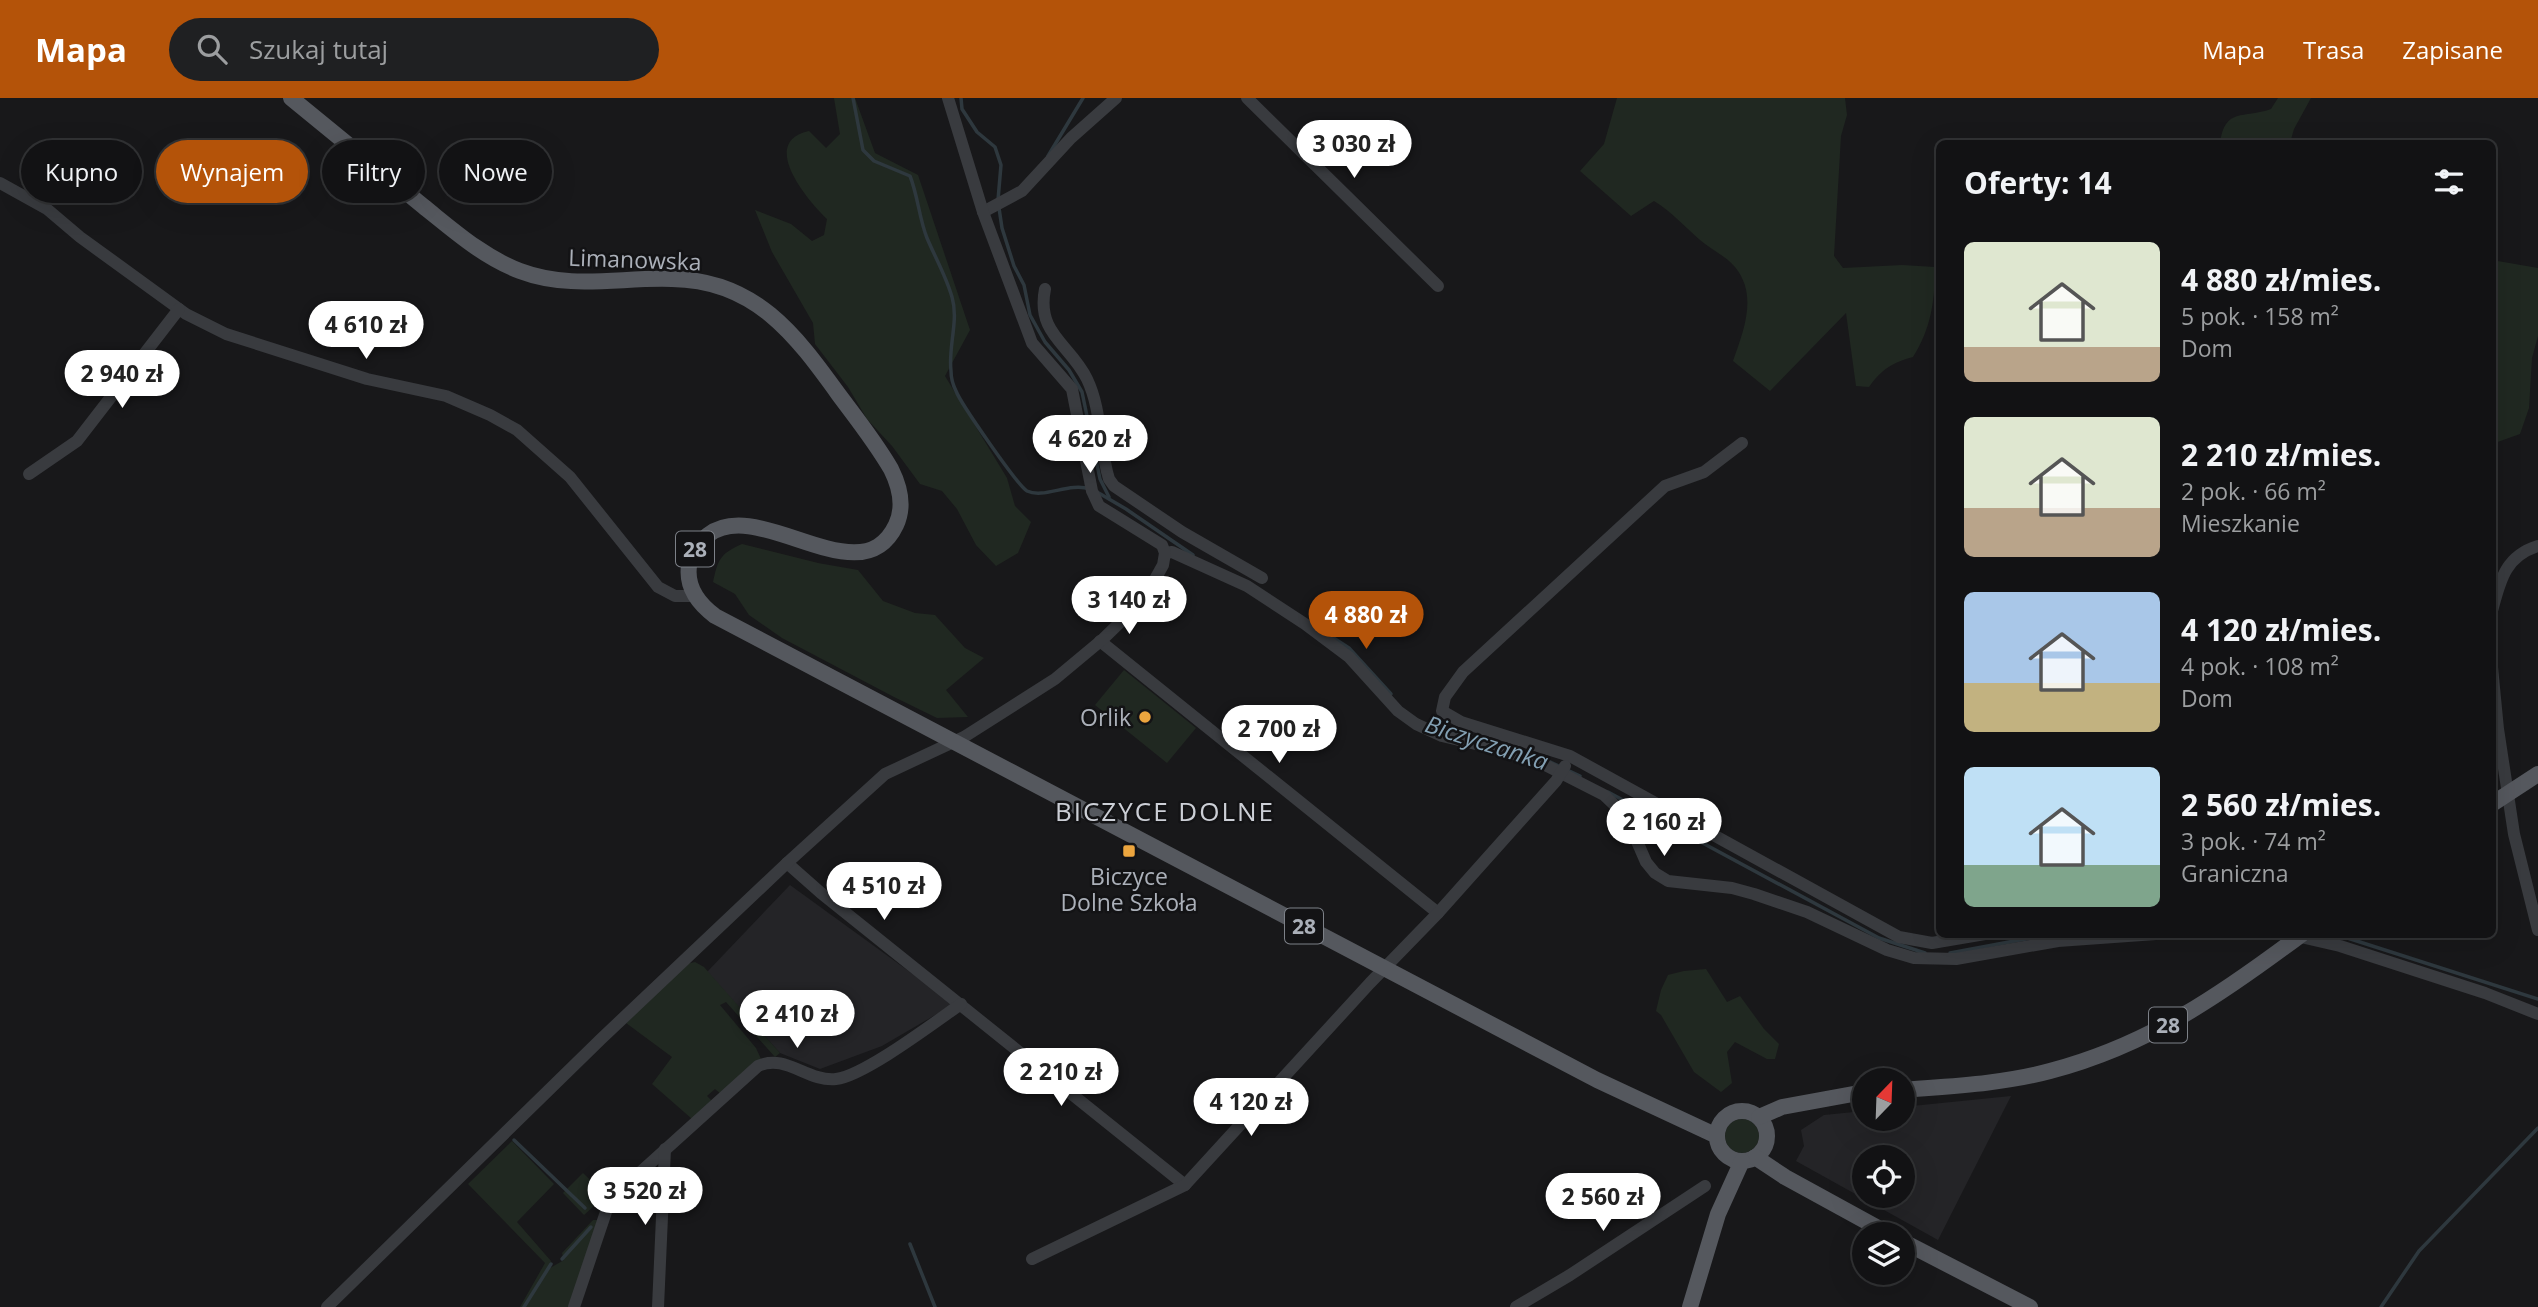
<!DOCTYPE html>
<html lang="pl">
<meta charset="utf-8">
<style>
body{margin:0;font-family:"Open Sans",sans-serif;background:#1f2022;color:#f1f3f6;height:100vh;display:flex;flex-direction:column;font-size:26px;white-space:nowrap}
*{box-sizing:border-box;margin:0}
p{font-size:23px;color:#9c9ea0}
.icon{flex:none;width:38px;height:38px;fill:none;stroke:currentColor;stroke-width:2;stroke-linecap:round;stroke-linejoin:round}
.map{position:relative;flex:1;overflow:hidden}
.side{position:absolute;left:1936px;top:42px;width:560px;height:798px;display:flex;flex-direction:column;background:#121214;border-radius:10px;box-shadow:0 7px 28px #0002,0 0 0 2px #313234}
.side>*{flex:none}
.guide{position:absolute;left:21px;top:42px;width:665px;height:63px;display:flex;gap:14px}
.needle{width:46px;rotate:23deg}
.buttons{position:absolute;left:1852px;top:970px;display:grid;gap:14px}
.buttons a{display:grid;place-items:center;width:63px;height:63px;border-radius:50%;background:#121214;box-shadow:0 7px 28px #0002,0 0 0 2px #313234;font-size:35px}
.price{position:absolute;translate:-50% -60px;padding:0 16px;border-radius:24px;background:#fff;color:#222;font-size:23px;line-height:46px;filter:drop-shadow(0 2px 4px #0008)}
.price::after{content:'';position:absolute;left:50%;top:42px;width:21px;height:16px;margin-left:-10px;background:inherit;clip-path:polygon(0 0,100% 0,50% 100%)}
.price.on{background:#b45309;color:#fff}
ul{padding:0;list-style:none}
li{display:flex;align-items:center;gap:21px;height:175px;padding:0 28px}
li span{display:grid;place-items:center;flex:none;width:196px;height:140px;border-radius:10px;color:#555}
li>.icon{margin-inline-start:auto}
span .icon{width:84px;height:84px;fill:#fffc;stroke-width:1}
li b{font-size:30px}
h2{display:flex;justify-content:space-between;align-items:center;height:84px;padding:0 28px;font-size:30px}
.pill{padding:0 24px;border-radius:32px;background:#121214;box-shadow:0 7px 28px #0002,0 0 0 2px #313234;font-size:24px;line-height:63px}
.pill.on{background:#b45309;color:#fff}
header{display:flex;align-items:center;gap:42px;box-sizing:border-box;height:98px;padding:0 35px;background:#b45309;color:#fff}
header strong{font-size:33px}
nav{display:flex;gap:38px;margin-inline-start:auto;font-size:24px}
.search{width:490px;height:63px;background:#1f2022;display:flex;align-items:center;gap:18px;box-sizing:border-box;padding:0 24px;border-radius:38px;color:#9c9ea0;font-size:26px}
.map>svg:first-child{display:block}
.built{fill:#242427;fill-rule:evenodd}
.green{fill:#202821}
.lines{fill:none;stroke-linecap:round;stroke-linejoin:round}
.stream{stroke:#2e383e;stroke-width:3.5}
.minor{stroke:#393b3f;stroke-width:12}
.major{stroke:#55585e;stroke-width:16}
.poi-dot{fill:#eca53e;stroke:#131315;stroke-width:2.5}
.labels{text-anchor:middle;dominant-baseline:central;stroke-width:5;stroke-linejoin:round;paint-order:stroke}
.shield{fill:#131315;stroke:#7d8188;stroke-width:2}
.shield-label{font-size:21px;font-weight:bold;fill:#abb0b9}
.street-label{font-size:23px;fill:#abb0b9;stroke:#131315}
.poi-label{font-size:23px;fill:#abb0b9;stroke:#131315;text-anchor:end}
.water-label{font-size:24px;font-style:italic;fill:#83a0b3;stroke:#131315}
.quarter-label{font-size:26px;letter-spacing:2px;fill:#cccfd6;stroke:#131315}
</style>
<header>
<strong>Mapa</strong>
<div class="search"><svg class="icon" aria-label="search" viewBox="0 0 24 24"><circle cx="10" cy="10" r="6"/><path d="M15 15l6 6"/></svg>Szukaj tutaj</div>
<nav><a>Mapa</a><a>Trasa</a><a>Zapisane</a></nav>
</header>
<div class="map">
<svg width="2538" height="1209" viewBox="0 0 2538 1209">
<rect width="100%" height="100%" fill="#18181a"/>
<g class="built">
<path d="M 790,787 L 954,906 L 882,948 L 820,971 L 780,955 L 707,874 Z"/>
<path d="M 2011,998 L 1938,1142 L 1796,1063 L 1804,1048 L 1801,1032 L 1824,1017 L 1864,1013 L 1864,1020 L 1902,1020 L 1902,1009 ZM 1864,1059 L 1902,1059 L 1902,1097 L 1864,1097 Z"/>
</g>
<g class="green">
<path d="M 834,0 L 855,0 L 875,55 L 918,77 L 970,232 L 945,278 L 1007,380 L 1015,408 L 1031,424 L 1018,455 L 996,468 L 976,447 L 957,411 L 942,393 L 920,386 L 892,348 L 867,321 L 848,289 L 815,246 L 813,225 L 772,154 L 755,112 L 791,126 L 812,143 L 824,137 L 827,121 C 808,103 758,44 809,33 L 826,50 L 840,36 Z"/>
<path d="M 1617,0 L 1845,0 L 1847,17 L 1841,38 L 1834,158 L 1843,170 L 1902,167 L 1935,169 C 1935,202 1931,231 1913,259 C 1893,264 1881,272 1869,289 L 1856,288 L 1846,215 L 1770,293 L 1733,263 C 1744,232 1758,197 1735,169 C 1726,158 1710,151 1700,142 C 1684,128 1672,114 1654,103 L 1631,118 L 1580,73 L 1604,46 Z"/>
<path d="M 2278,0 L 2311,0 L 2294,31 L 2290,45 L 2220,45 C 2225,9 2243,21 2271,11 Z"/>
<path d="M 2492,162 L 2538,170 L 2538,238 L 2532,260 L 2529,310 L 2520,336 L 2492,346 Z"/>
<path d="M 742,446 L 818,465 L 858,472 L 883,503 L 915,515 L 935,517 L 965,550 L 984,560 L 946,592 L 968,619 L 937,620 L 894,599 L 782,540 L 749,517 L 735,496 L 713,484 C 718,461 720,456 742,446 Z"/>
<path d="M 1124,572 L 1196,630 L 1167,665 L 1095,607 Z"/>
<path d="M 695,864 L 704,869 L 780,955 L 775,959 L 726,904 L 720,907 L 756,950 L 761,961 L 721,996 L 715,991 L 707,998 L 712,1003 L 692,1021 L 652,986 L 672,959 L 626,925 L 686,866 Z"/>
<path d="M 1706,871 L 1727,904 L 1740,898 L 1764,931 L 1779,946 L 1775,961 L 1767,961 L 1735,944 L 1727,954 L 1732,985 L 1721,994 L 1694,974 L 1661,917 L 1656,913 L 1661,892 L 1668,877 L 1684,873 Z"/>
<circle cx="1742" cy="1038" r="17"/>
<path d="M 512,1043 L 554,1086 L 517,1124 L 551,1163 L 550,1170 L 564,1162 L 562,1155 L 593,1122 L 598,1122 L 571,1209 L 520,1209 L 545,1165 L 468,1086 Z"/>
<path d="M 583,1075 L 606,1097 L 584,1117 L 563,1095 Z"/>
</g>
<g class="lines">
<g class="stream">
<path d="M 853,0 L 863,52 L 874,63 L 910,78 C 918,98 919,120 927,140 C 935,159 946,178 952,199 C 959,223 948,248 951,273 C 951,279 953,287 956,293 C 961,306 1018,388 1027,393 C 1044,401 1069,384 1090,391"/>
<path d="M 961,0 L 962,11 L 977,34 L 995,49 L 1001,67 L 998,102"/>
<path d="M 1048,58 L 1083,0"/>
<path d="M 999,110 L 1002,130 L 1014,168 L 1024,187 L 1030,217 L 1045,244 L 1069,272 L 1082,294 L 1100,381 L 1109,399"/>
<path d="M 1097,394 L 1126,411 L 1193,457"/>
<path d="M 1329,537 L 1349,550 L 1391,596"/>
<path d="M 1449,634 L 1493,644"/>
<path d="M 1533,656 L 1580,678"/>
<path d="M 1608,694 L 1879,840 L 1925,855"/>
<path d="M 2335,836 L 2538,901"/>
<path d="M 1950,855 L 2052,836"/>
<path d="M 514,1042 L 585,1110"/>
<path d="M 910,1146 L 935,1209"/>
<path d="M 562,1161 L 591,1129"/>
<path d="M 524,1209 L 551,1166"/>
<path d="M 2381,1209 L 2419,1153 L 2538,1030"/>
</g>
<g class="minor">
<path d="M 1247,0 L 1438,188"/>
<path d="M 0,85 L 47,111 L 80,139 L 186,216 L 226,236 L 367,281 L 446,298 L 490,317 L 517,332 L 570,379 L 658,489 L 675,498 L 695,498"/>
<path d="M 983,114 L 1022,93 L 1071,40 L 1116,0"/>
<path d="M 1045,191 C 1036,236 1070,246 1087,281 C 1102,312 1099,349 1109,381 L 1114,388 L 1182,434 L 1262,480"/>
<path d="M 1742,345 L 1704,374 L 1665,388 L 1463,574 L 1445,599 L 1442,613 L 1461,624 L 1570,658 L 1899,839 L 1932,845 L 1985,836"/>
<path d="M 29,376 L 77,343 L 179,211"/>
<path d="M 1165,455 L 1172,454 L 1247,488 L 1305,526 L 1349,559 L 1398,613 L 1416,626 L 1442,638 L 1505,653 L 1545,667 L 1604,697 L 1626,718 L 1646,764 L 1655,775 L 1668,783 L 1732,790 L 1754,796 L 1807,814 L 1887,852 L 1914,860 L 1956,861 L 2058,843 L 2156,836"/>
<path d="M 2492,513 C 2500,483 2505,458 2538,448"/>
<path d="M 1100,543 L 1438,815"/>
<path d="M 2492,569 L 2498,631 L 2514,736 L 2538,832"/>
<path d="M 787,765 L 821,795 L 1185,1087"/>
<path d="M 2292,837 L 2340,848 L 2485,895 L 2538,916"/>
<path d="M 1032,1161 L 1185,1087 L 1370,885 L 1438,815 L 1556,683 L 1565,668"/>
<path d="M 327,1209 L 601,941 L 787,765 L 885,676 L 964,639 L 1055,581 L 1103,541 L 1144,501 L 1163,467 L 1165,455 L 1162,447 L 1099,408 L 1092,393 L 1072,291 L 1032,245 L 983,114 L 948,0"/>
<path d="M 574,1209 L 608,1108 L 614,1098 L 758,968 C 786,955 807,984 836,981 C 864,978 935,924 961,906"/>
<path d="M 658,1209 L 665,1051"/>
<path d="M 1516,1209 L 1570,1177 L 1705,1088"/>
</g>
<g class="major">
<path d="M 291,0 C 335,36 379,72 423,108 C 453,132 483,159 520,173 C 570,192 621,179 672,181 C 755,182 795,236 839,297 C 857,321 876,345 891,371 C 900,389 905,408 896,427 C 861,501 759,397 708,437 C 698,445 691,456 689,468 C 686,490 699,506 715,518 L 1597,982 L 1717,1038"/>
<path d="M 2492,706 L 2538,676"/>
<path d="M 1902,992 C 1952,988 2002,986 2050,973 C 2149,947 2222,896 2302,836"/>
<circle cx="1742" cy="1038" r="25"/>
<path d="M 1759,1019 L 1782,1009 L 1864,994"/>
<path d="M 1755,1059 L 1785,1079 L 1889,1136"/>
<path d="M 1902,1143 L 2030,1209"/>
<path d="M 1690,1209 L 1718,1116 L 1742,1063"/>
</g>
</g>
<g class="poi-dot">
<circle cx="1145" cy="619" r="7"/>
<rect x="1122" y="746" width="14" height="14" rx="3.5"/>
</g>
<g class="labels">
<g class="shield">
<rect x="676" y="433.5" width="38" height="35" rx="5"/>
<rect x="1285" y="810.5" width="38" height="35" rx="5"/>
<rect x="2149" y="909.5" width="38" height="35" rx="5"/>
</g>
<g class="shield-label">
<text x="695" y="451">28</text>
<text x="1304" y="828">28</text>
<text x="2168" y="927">28</text>
</g>
<g class="street-label">
<text transform="translate(635 161) rotate(2)">Limanowska</text>
</g>
<g class="poi-label">
<text x="1131" y="619">Orlik</text>
<text x="1129" y="778" text-anchor="middle">Biczyce<tspan x="1129" dy="26">Dolne Szkoła</tspan></text>
</g>
<g class="water-label">
<text transform="translate(1487 644) rotate(18)">Biczyczanka</text>
</g>
<g class="quarter-label">
<text x="1165" y="713">BICZYCE DOLNE</text>
</g>
</g>
</svg>
<div class="buttons">
<a><svg class="needle" viewBox="-14 -14 28 28"><path d="M0-13l5 13h-10z" fill="#e53935"/><path d="M0 13l5-13h-10z" fill="#9c9ea0"/></svg></a>
<a><svg class="icon" aria-label="locate" viewBox="0 0 24 24"><circle cx="12" cy="12" r="6"/><path d="M12 2v4M12 18v4M2 12h4M18 12h4"/></svg></a>
<a><svg class="icon" aria-label="layers" viewBox="0 0 24 24"><path d="M12 4l9 5-9 5-9-5zM3 14l9 5 9-5"/></svg></a>
</div>
<b class="price" style="left:1354px;top:82px">3 030 zł</b>
<b class="price" style="left:366px;top:263px">4 610 zł</b>
<b class="price" style="left:122px;top:312px">2 940 zł</b>
<b class="price" style="left:1090px;top:377px">4 620 zł</b>
<b class="price" style="left:1129px;top:538px">3 140 zł</b>
<b class="price on" style="left:1366px;top:553px">4 880 zł</b>
<b class="price" style="left:1279px;top:667px">2 700 zł</b>
<b class="price" style="left:1664px;top:760px">2 160 zł</b>
<b class="price" style="left:884px;top:824px">4 510 zł</b>
<b class="price" style="left:797px;top:952px">2 410 zł</b>
<b class="price" style="left:1061px;top:1010px">2 210 zł</b>
<b class="price" style="left:1251px;top:1040px">4 120 zł</b>
<b class="price" style="left:645px;top:1129px">3 520 zł</b>
<b class="price" style="left:1603px;top:1135px">2 560 zł</b>
<div class="guide">
<a class="pill">Kupno</a>
<a class="pill on">Wynajem</a>
<a class="pill">Filtry</a>
<a class="pill">Nowe</a>
</div>
<section class="side">
<h2>Oferty: 14<svg class="icon" aria-label="filters" viewBox="0 0 24 24"><path d="M4 7h16M4 17h16"/><circle cx="9" cy="7" r="2"/><circle cx="15" cy="17" r="2"/></svg></h2>
<ul>
<li><span style="background:linear-gradient(#dfe7d0 75%,#b9a48a 0)"><svg class="icon" aria-label="home" viewBox="0 0 24 24"><path d="M3 11l9-7 9 7M6 9v11h12V9"/></svg></span><div><b>4 880 zł/mies.</b><p>5 pok. · 158 m²</p><p>Dom</p></div></li>
<li><span style="background:linear-gradient(#dfe7d0 65%,#b9a48a 0)"><svg class="icon" aria-label="home" viewBox="0 0 24 24"><path d="M3 11l9-7 9 7M6 9v11h12V9"/></svg></span><div><b>2 210 zł/mies.</b><p>2 pok. · 66 m²</p><p>Mieszkanie</p></div></li>
<li><span style="background:linear-gradient(#a9c7e8 65%,#c2b280 0)"><svg class="icon" aria-label="home" viewBox="0 0 24 24"><path d="M3 11l9-7 9 7M6 9v11h12V9"/></svg></span><div><b>4 120 zł/mies.</b><p>4 pok. · 108 m²</p><p>Dom</p></div></li>
<li><span style="background:linear-gradient(#bfe0f5 70%,#7fa58c 0)"><svg class="icon" aria-label="home" viewBox="0 0 24 24"><path d="M3 11l9-7 9 7M6 9v11h12V9"/></svg></span><div><b>2 560 zł/mies.</b><p>3 pok. · 74 m²</p><p>Graniczna</p></div></li>
</ul>
</section>
</div>
